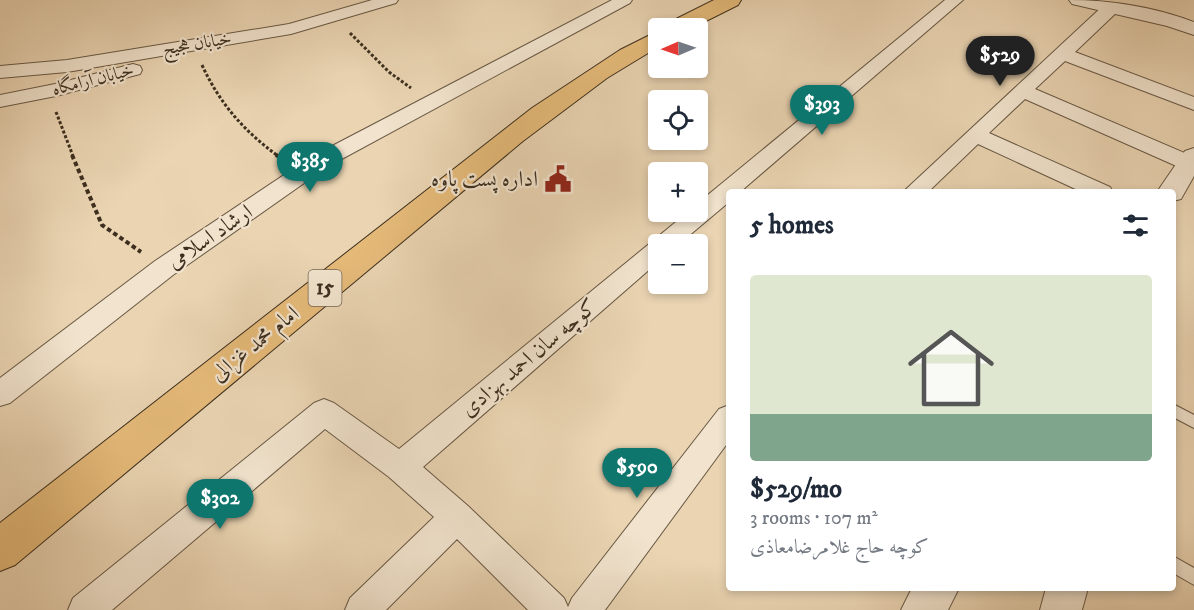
<!DOCTYPE html>
<meta charset="utf-8">
<style>
body{margin:0;font-family:"IM FELL DW Pica",Amiri,serif;background:#f2f2f3;color:#1f2937;height:100vh;display:flex;flex-direction:column;font-size:22px;white-space:nowrap}
*{box-sizing:border-box;margin:0}
p{font-size:20px;color:#747a83}
.icon{flex:none;width:33px;height:33px;fill:none;stroke:currentColor;stroke-width:2;stroke-linecap:round;stroke-linejoin:round}
.map{position:relative;flex:1;overflow:hidden}
.side{position:absolute;left:726px;top:189px;width:450px;height:402px;display:flex;flex-direction:column;background:#fff;border-radius:6px;box-shadow:0 3px 9px #0003}
.side>*{flex:none}
.needle{width:39px;rotate:268deg}
.buttons{position:absolute;left:648px;top:18px;display:grid;gap:12px}
.buttons a{display:grid;place-items:center;width:60px;height:60px;border-radius:6px;background:#fff;box-shadow:0 3px 9px #0003;font-size:30px}
.price{position:absolute;translate:-50% -51px;padding:0 14px;border-radius:21px;background:#0f766e;color:#fff;font-size:20px;line-height:39px;filter:drop-shadow(0 2px 3px #0008)}
.price::after{content:'';position:absolute;left:50%;top:36px;width:18px;height:14px;margin-left:-9px;background:inherit;clip-path:polygon(0 0,100% 0,50% 100%)}
.price.on{background:#222;color:#fff}
ul{padding:0;list-style:none}
li{display:grid;align-content:center;gap:12px;height:318px;padding:0 24px}
li+li{border-top:2px solid #e0e1e3}
li span{display:grid;place-items:center;height:186px;border-radius:6px;color:#555}
li>.icon{margin-inline-start:auto}
span .icon{width:108px;height:108px;fill:#fffc;stroke-width:1}
li b{font-size:26px}
h2{display:flex;justify-content:space-between;align-items:center;height:72px;padding:0 24px;font-size:26px}
.map>svg:first-child{display:block}
.lines{fill:none;stroke-linecap:round;stroke-linejoin:round}
.service-casing{stroke:#685844;stroke-width:2}
.minor-casing{stroke:#685844;stroke-width:2}
.tertiary-casing{stroke:#685844;stroke-width:2}
.primary-casing{stroke:#3d2f1f;stroke-width:2}
.path-far1{stroke:#3d2f1f;stroke-width:3;stroke-dasharray:3 2;stroke-linecap:butt}
.path{stroke:#3d2f1f;stroke-width:4;stroke-dasharray:4.5 3;stroke-linecap:butt}
.service{fill:#f1e3cd;fill-rule:evenodd}
.minor{fill:#f1e3cd;fill-rule:evenodd}
.tertiary{fill:#f1e3cd;fill-rule:evenodd}
.primary{fill:#e5ba79;fill-rule:evenodd}
.labels{text-anchor:middle;dominant-baseline:central;stroke-width:4.5;stroke-linejoin:round;paint-order:stroke}
.far-street-label{font-size:18px;fill:#3d2f1f;stroke:#f1e3cd}
.shield{fill:#f1e3cd;stroke:#736553;stroke-width:1.5}
.shield-label{font-size:21px;font-weight:bold;fill:#3d2f1f}
.poi-label{font-size:22px;fill:#3d2f1f;stroke:#f1e3cd;text-anchor:end}
.street-label{font-size:22px;fill:#3d2f1f;stroke:#f1e3cd}
</style>
<div class="map">
<svg width="1194" height="610" viewBox="0 0 1194 610">
<rect width="100%" height="100%" fill="#ead4b2"/>
<filter id="stains"><feTurbulence type="fractalNoise" baseFrequency=".00333" numOctaves="4"/><feColorMatrix values="0 0 0 0 .2 0 0 0 0 .09 0 0 0 0 .02 0 0 0 .5 -.17"/></filter>
<radialGradient id="worn" r=".72"><stop offset=".6" stop-color="#630" stop-opacity="0"/><stop offset="1" stop-color="#630" stop-opacity=".3"/></radialGradient>
<g class="lines">
<defs>
<g id="service">
<path d="M 1173,404 L 1194,415 L 1194,428 L 1173,417 Z"/>
<path d="M 1173,556 L 1194,568 L 1194,585 L 1173,573 Z"/>
</g>
<g id="minor">
<path d="M 372,0 L 398,0 L 396,3 L 291,34 L 67,72 L 0,78 L 0,66 L 67,60 L 289,24 Z"/>
<path d="M 612,0 L 632,0 L 630,3 L 327,167 L 173,275 L 10,403 L 0,406 L 0,378 L 155,261 L 311,157 Z"/>
<path d="M 945,0 L 963,0 L 740,192 L 729,192 L 729,202 L 679,244 L 658,244 L 658,262 L 423,467 L 468,506 L 564,598 L 568,607 L 572,598 L 719,409 L 729,405 L 729,441 L 605,610 L 528,610 L 457,539 L 386,610 L 345,610 L 350,598 L 434,517 L 389,477 L 325,429 L 112,610 L 68,610 L 73,598 L 314,403 L 324,399 L 334,403 L 399,449 L 688,212 L 698,212 L 698,203 Z"/>
<path d="M 1111,3 L 1117,4 L 1119,8 L 1117,12 L 1075,52 L 1194,97 L 1194,110 L 1065,61 L 1035,89 L 1194,157 L 1194,169 L 1181,168 L 1025,99 L 989,133 L 1110,187 L 1113,192 L 1082,192 L 978,144 L 928,192 L 903,192 L 1105,4 Z"/>
<path d="M 133,64 L 140,66 L 142,70 L 140,74 L 56,96 L 0,107 L 0,95 L 55,84 Z"/>
</g>
<g id="tertiary">
<path d="M 1069,0 C 1111,0 1154,7 1194,22 L 1194,35 L 1167,26 L 1072,4 Z"/>
<path d="M 1194,148 L 1194,176 L 1181,199 L 1173,201 L 1173,192 L 1157,192 L 1185,151 Z"/>
<path d="M 912,588 L 959,588 L 948,610 L 901,610 Z"/>
<path d="M 1046,588 L 1088,588 L 1082,610 L 1040,610 Z"/>
</g>
<g id="primary">
<path d="M 714,0 L 741,0 L 738,5 L 692,28 L 665,28 L 668,23 Z"/>
<path d="M 658,31 L 658,47 L 607,78 L 523,141 L 15,565 L 0,571 L 0,523 L 532,108 L 620,50 Z"/>
</g>
</defs>
<use href="#service" class="service-casing"/>
<use href="#minor" class="minor-casing"/>
<use href="#tertiary" class="tertiary-casing"/>
<use href="#primary" class="primary-casing"/>
<g class="path-far1">
<path d="M 350,33 L 389,72 L 411,88"/>
<path d="M 202,65 C 220,104 244,131 278,156"/>
<path d="M 56,112 L 73,156"/>
</g>
<g class="path">
<path d="M 72,155 L 102,225 L 141,252"/>
<path d="M 276,155 L 281,158"/>
</g>
<use href="#service" class="service"/>
<use href="#minor" class="minor"/>
<use href="#tertiary" class="tertiary"/>
<use href="#primary" class="primary"/>
</g>
<defs>
<symbol id="civic-bare" viewBox="-9 -9 18 18"><path d="M-.6-6.5H3V-4.5H.6V-3L4-1V1h2V6H-6V1h2V-1L-.6-3ZM-1.2 2.5V6h2.4V2.5Z" fill="#8f2418" stroke="#f1e3cd" stroke-width="2.5" paint-order="stroke"/></symbol>
</defs>
<g fill-rule="evenodd">
<use href="#civic-bare" x="539" y="160" width="38" height="38"/>
</g>
<g class="labels">
<g class="far-street-label">
<text transform="translate(197 44) rotate(-9)">خیابان هجیج</text>
<text transform="translate(93 80) rotate(-14)">خیابان آرامگاه</text>
</g>
<rect class="shield" x="308.5" y="270" width="33" height="36" rx="4.5"/>
<g class="shield-label">
<text x="325" y="288">15</text>
</g>
<g class="poi-label">
<text x="538" y="179">اداره پست پاوه</text>
</g>
<g class="street-label">
<text transform="translate(210 237) rotate(-34)">ارشاد اسلامی</text>
<text transform="translate(255 344) rotate(-39)">امام محمد غزالی</text>
<text transform="translate(529 358) rotate(-40)">کوچه سان احمد بهزادی</text>
</g>
</g>
<rect width="100%" height="100%" filter="url(#stains)"/>
<rect width="100%" height="100%" fill="url(#worn)"/>
</svg>
<div class="buttons">
<a><svg class="needle" viewBox="-14 -14 28 28"><path d="M0-13l5 13h-10z" fill="#e53935"/><path d="M0 13l5-13h-10z" fill="#747a83"/></svg></a>
<a><svg class="icon" aria-label="locate" viewBox="0 0 24 24"><circle cx="12" cy="12" r="6"/><path d="M12 2v4M12 18v4M2 12h4M18 12h4"/></svg></a>
<a>+</a>
<a>−</a>
</div>
<b class="price on" style="left:1000px;top:87px">$529</b>
<b class="price" style="left:822px;top:136px">$393</b>
<b class="price" style="left:310px;top:193px">$385</b>
<b class="price" style="left:637px;top:499px">$590</b>
<b class="price" style="left:220px;top:530px">$302</b>
<section class="side">
<h2>5 homes<svg class="icon" aria-label="filters" viewBox="0 0 24 24"><path d="M4 7h16M4 17h16"/><circle cx="9" cy="7" r="2"/><circle cx="15" cy="17" r="2"/></svg></h2>
<ul>
<li><span style="background:linear-gradient(#dfe7d0 75%,#7fa58c 0)"><svg class="icon" aria-label="home" viewBox="0 0 24 24"><path d="M3 11l9-7 9 7M6 9v11h12V9"/></svg></span><div><b>$529/mo</b><p>3 rooms · 107 m²</p><p>کوچه حاج غلامرضامعاذی</p></div></li>
</ul>
</section>
</div>
